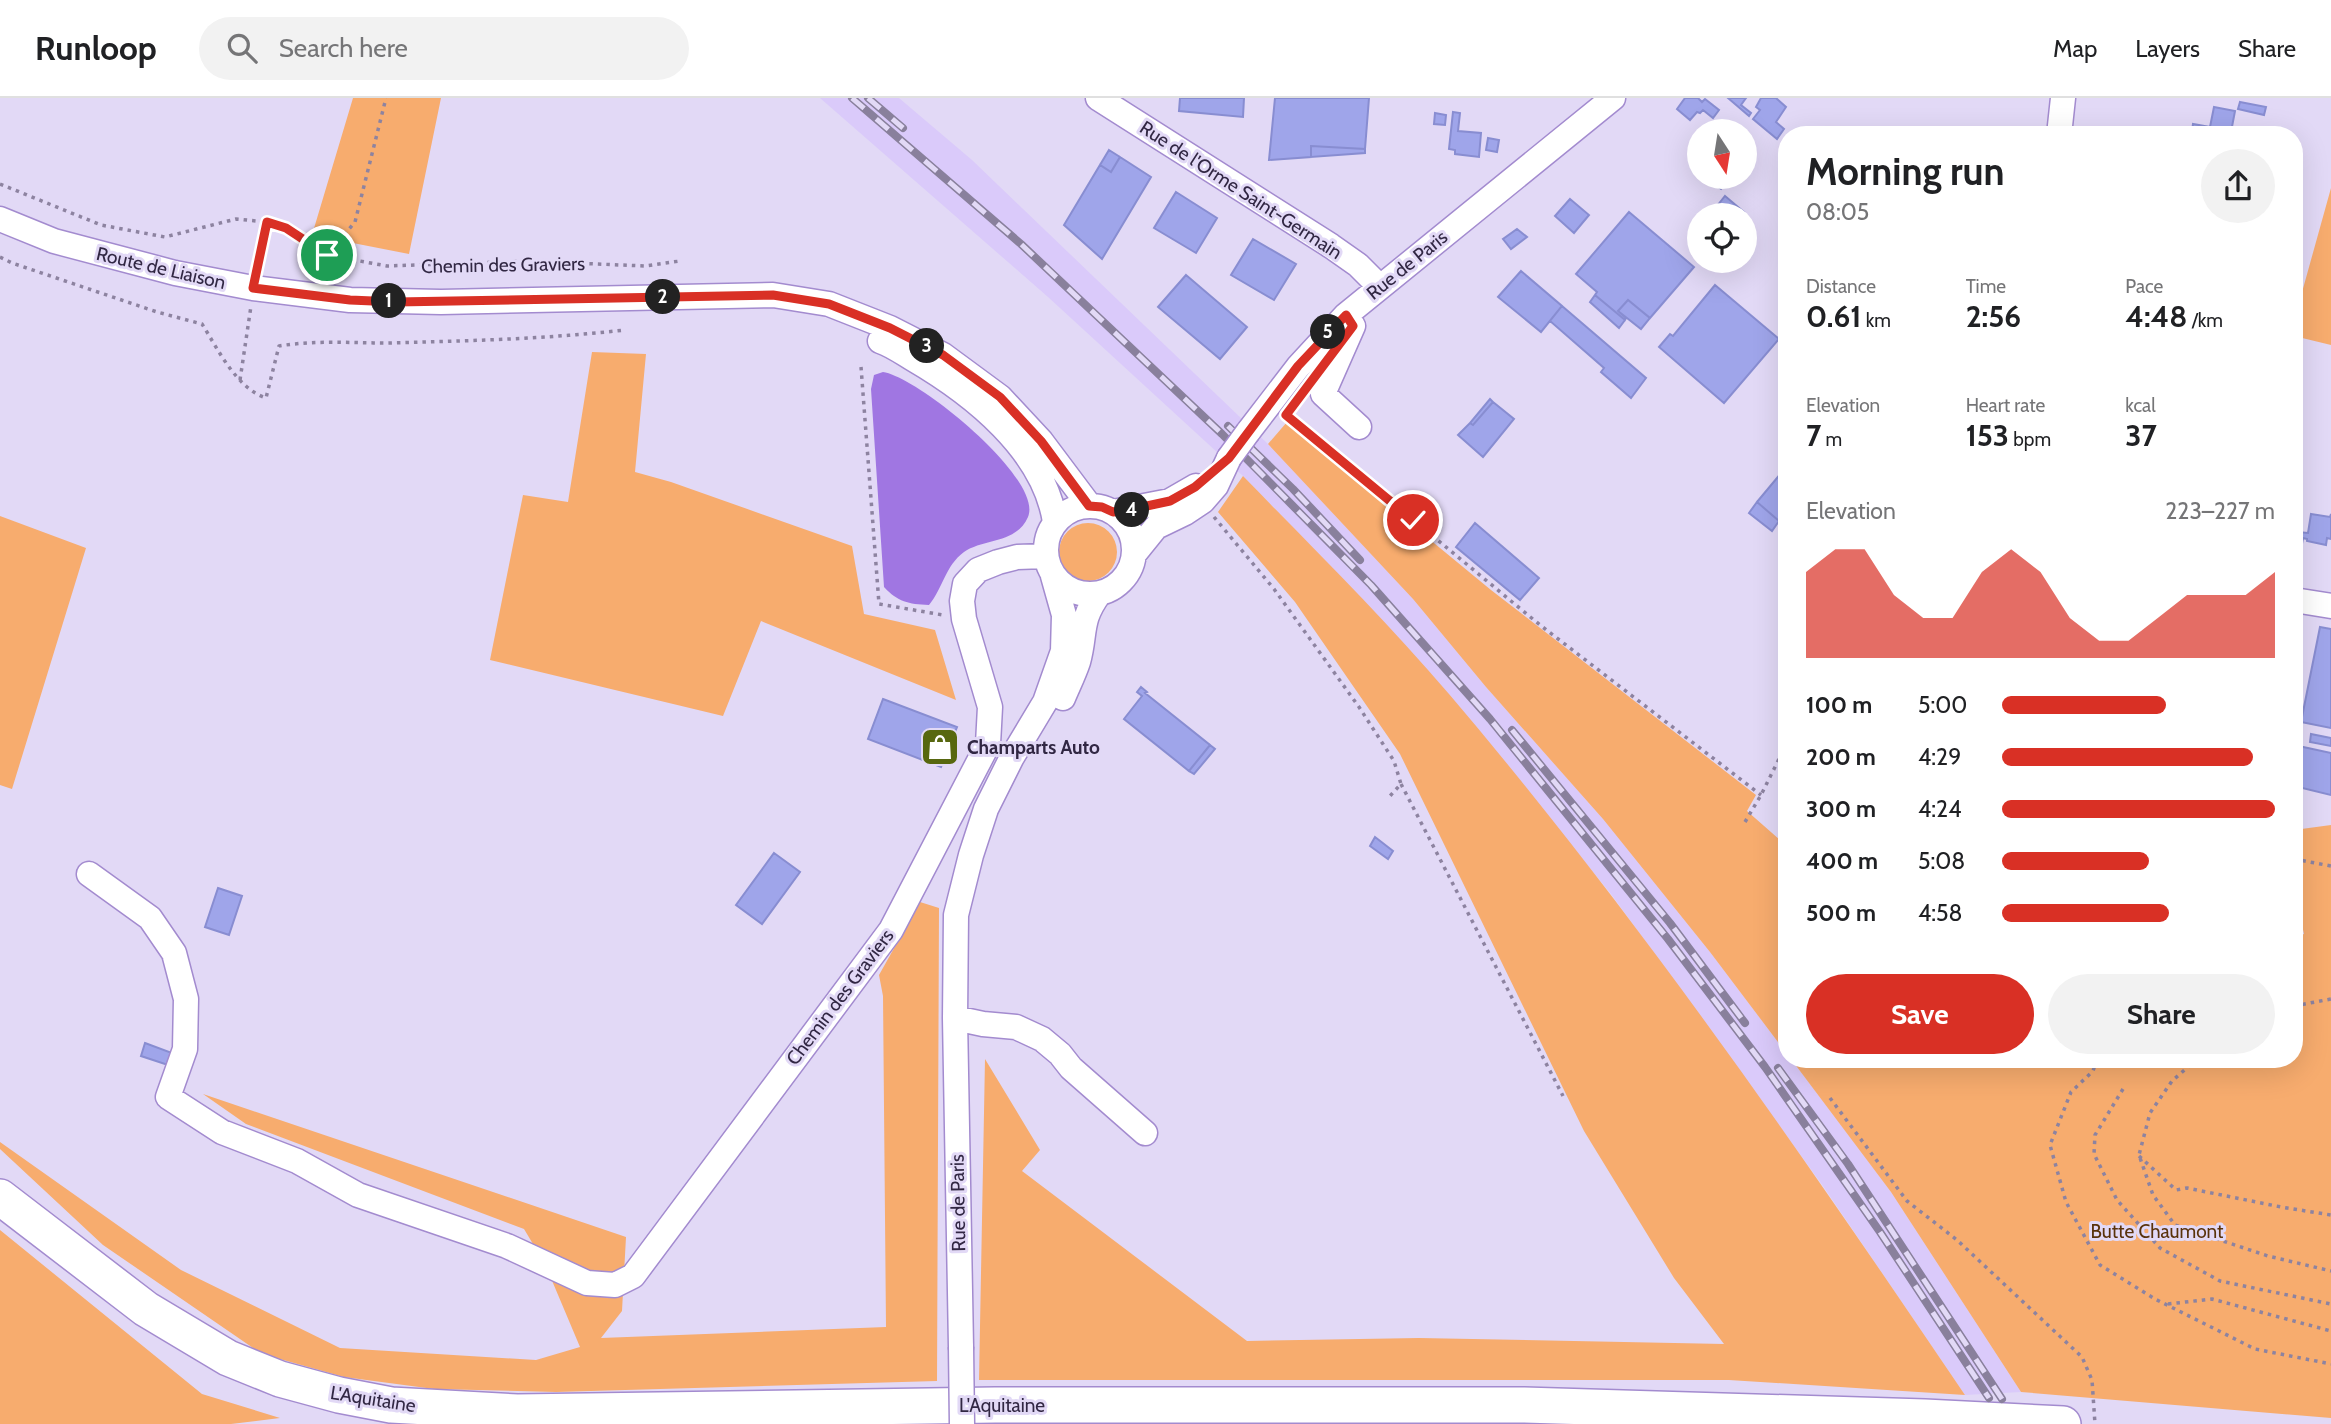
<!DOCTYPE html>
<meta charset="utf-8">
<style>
body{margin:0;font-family:Cabin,sans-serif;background:#f2f2f2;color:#202124;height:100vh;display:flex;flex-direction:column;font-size:26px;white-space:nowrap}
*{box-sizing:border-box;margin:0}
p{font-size:23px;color:#757577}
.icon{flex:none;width:38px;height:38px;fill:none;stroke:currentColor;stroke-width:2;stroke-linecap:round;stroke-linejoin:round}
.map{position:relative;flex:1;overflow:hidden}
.drawer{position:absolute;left:1778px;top:28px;width:525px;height:942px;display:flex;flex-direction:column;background:#fff;border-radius:28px;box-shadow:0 7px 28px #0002}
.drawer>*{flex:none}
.needle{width:46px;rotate:168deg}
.fabs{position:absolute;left:1687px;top:21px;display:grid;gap:14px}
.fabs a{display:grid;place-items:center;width:70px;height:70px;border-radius:50%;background:#fff;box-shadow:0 7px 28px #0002;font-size:35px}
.pin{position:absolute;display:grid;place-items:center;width:60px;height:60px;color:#fff;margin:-30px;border:4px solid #fff;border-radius:50%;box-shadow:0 2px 7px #0007}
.km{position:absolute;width:35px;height:35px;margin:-18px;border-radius:50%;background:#222;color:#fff;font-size:19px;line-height:35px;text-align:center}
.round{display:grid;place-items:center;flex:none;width:74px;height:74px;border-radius:37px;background:#f2f2f2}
.summary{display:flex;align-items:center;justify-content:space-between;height:119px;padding:0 28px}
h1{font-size:38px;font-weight:700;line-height:52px}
.figures{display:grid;grid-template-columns:repeat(3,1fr);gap:10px;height:119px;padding:7px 28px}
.figures div{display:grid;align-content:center}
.figures b{font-size:30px;font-weight:700}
.figures small{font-size:19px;font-weight:400}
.figures p{font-size:19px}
.chart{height:196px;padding:14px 28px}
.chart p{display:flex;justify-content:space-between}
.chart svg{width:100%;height:126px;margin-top:7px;fill:#d93025;opacity:.7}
.button{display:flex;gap:14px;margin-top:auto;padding:14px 28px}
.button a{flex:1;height:80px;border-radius:42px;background:#d93025;color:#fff;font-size:28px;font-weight:700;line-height:80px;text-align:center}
.button a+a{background:#f2f2f2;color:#202124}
ul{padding:0 28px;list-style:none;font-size:23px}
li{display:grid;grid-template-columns:112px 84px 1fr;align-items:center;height:52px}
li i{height:18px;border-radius:9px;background:#d93025}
header{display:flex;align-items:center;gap:42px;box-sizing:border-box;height:98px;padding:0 35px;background:#fff;border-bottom:2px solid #e0e0e0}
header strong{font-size:33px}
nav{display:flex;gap:38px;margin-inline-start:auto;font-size:24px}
.search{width:490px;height:63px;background:#f2f2f2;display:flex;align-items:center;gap:18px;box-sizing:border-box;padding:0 24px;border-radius:38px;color:#757577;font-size:26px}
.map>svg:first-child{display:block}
.built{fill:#dacafa}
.green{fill:#f7ac6e}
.water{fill:#a076e2}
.building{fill:#9fa5ea;stroke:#888dd1;stroke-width:2}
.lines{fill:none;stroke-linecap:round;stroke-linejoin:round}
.minor-casing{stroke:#a38bcf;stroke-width:27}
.highway-casing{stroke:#a38bcf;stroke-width:38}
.path{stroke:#8d83a0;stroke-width:3.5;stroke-dasharray:3.5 5;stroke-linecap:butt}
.minor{stroke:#fff;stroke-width:24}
.highway{stroke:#fff;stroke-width:35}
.rail-casing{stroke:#89809c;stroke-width:8}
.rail{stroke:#e2d9f6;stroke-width:5;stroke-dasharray:16;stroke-linecap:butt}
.minor-bridge-casing{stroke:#a38bcf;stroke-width:27;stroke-linecap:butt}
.minor-bridge{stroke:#fff;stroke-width:24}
.route-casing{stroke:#fff;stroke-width:14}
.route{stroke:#d93025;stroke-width:9}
.labels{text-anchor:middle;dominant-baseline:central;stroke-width:6;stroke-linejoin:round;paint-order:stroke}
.street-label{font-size:19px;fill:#312743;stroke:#e2d9f6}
.poi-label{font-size:19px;font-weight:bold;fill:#312743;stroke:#e2d9f6;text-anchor:start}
.park-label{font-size:19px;fill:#59320b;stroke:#e2d9f6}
</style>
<header>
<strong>Runloop</strong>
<div class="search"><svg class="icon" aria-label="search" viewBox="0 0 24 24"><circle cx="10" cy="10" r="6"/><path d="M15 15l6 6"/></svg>Search here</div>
<nav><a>Map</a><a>Layers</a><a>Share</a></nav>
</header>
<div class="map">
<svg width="2331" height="1326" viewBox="0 0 2331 1326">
<rect width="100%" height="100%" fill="#e2d9f6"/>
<path class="built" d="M820,0H899L972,62L1268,346L1413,501L1486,589L1603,721L1710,854L1787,956V961H1791L1891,1094L2021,1294L1965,1297L1823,1088L1611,796L1448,596L1345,483L1243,378L1048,199Z"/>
<path class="green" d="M353,0H441L409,156L312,137Z
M2331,90V247L2294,238V223Z
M592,254L646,256L635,374L671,384L852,448L864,516L935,532L956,602L761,523L723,618L490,562L523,397L568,404Z
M1287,324L1491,492L1756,697L1747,713L1787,748V956L1710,854L1603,721L1486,589L1413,501L1268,346Z
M1243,378C1313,450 1384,520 1449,596C1637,817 1802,1056 1965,1297L1729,1282H979L985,961L1040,1052L1022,1073L1247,1243L1419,1240L1724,1246L1674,1180L1584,1033L1400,656L1295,504L1218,414Z
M0,418L86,450L12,691L0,687Z
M1059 454a29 29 0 1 1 58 0a29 29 0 1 1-58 0Z
M2331,727V1320L2021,1294L1891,1094L1791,961H2294V839L2304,836L2294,791V732Z
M920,804L939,810L937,1283L556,1294L434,1291L344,1279L262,1256L103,1147L0,1051V1044L181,1172L340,1250L536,1262L580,1249L545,1166L524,1131L246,1026L203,996L626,1139L622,1213L601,1240L886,1229L883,898L879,877Z
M0,1132L202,1296L280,1320L231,1326H0Z"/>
<path class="water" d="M883,274C918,279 1044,381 1028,419C1016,446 985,440 964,454C945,468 943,490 929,507C908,506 898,504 884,489L871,291L874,277Z"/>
<path class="building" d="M1180,0H1244L1243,19L1179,13Z
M1275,0H1369L1365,51L1311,48V59L1269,62Z
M1685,0H1698L1702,4L1705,1L1719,12L1713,20L1703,12L1700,15L1697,14L1690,22L1677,11Z
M1728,0H1746L1741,7L1751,15L1749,18Z
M1761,0H1776L1786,9L1776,24L1784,31L1777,41L1753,21L1760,12L1756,9Z
M2240,4L2266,9L2264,17L2238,11Z
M2214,9L2235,13L2231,34L2229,33L2228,37H2214L2192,33L2193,26L2210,29Z
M1453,14L1460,15L1458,33L1481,35L1479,59L1455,56V52L1449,51Z
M1435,15L1446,17L1445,27L1434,26Z
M1488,40L1499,42L1497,54L1486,52Z
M1311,48L1365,51V55L1311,59Z
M1109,52L1120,59L1111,74L1100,67Z
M1120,59L1151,79L1102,161L1064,127L1100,67L1111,74Z
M1706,79H1725L1729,82L1721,91Z
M1176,94L1217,120L1196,155L1154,130Z
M1725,98L1744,114L1741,117H1728L1717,108Z
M1570,101L1589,117L1574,135L1555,118Z
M1629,114L1694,169L1650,220L1628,202L1618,213L1626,220L1625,222L1595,197L1597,194L1576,176Z
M1517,131L1527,139L1511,151L1503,141Z
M1253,141L1296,166L1274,202L1231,177Z
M1521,173L1562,208L1541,234L1498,199Z
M1186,177L1247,229L1220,261L1158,209Z
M1715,187L1779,241L1724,305L1659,249L1670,236L1673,238Z
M1595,197L1625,222L1619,230L1590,204Z
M1628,202L1650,220L1641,231L1618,213Z
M1562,208L1646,280L1631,300L1601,274L1604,270L1550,223Z
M1490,301L1493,304L1473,327L1470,325Z
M1493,304L1514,321L1483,359L1458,337L1470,325L1473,327Z
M1787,368V415L1779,423L1757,404Z
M1757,404L1779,423L1772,433L1749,415Z
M2311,416L2330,419L2331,416V441L2327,440L2326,447L2307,443V441L2303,440L2299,463L2294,462V446L2298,434L2308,435Z
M1475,425L1539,480L1520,502L1456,449Z
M2320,529L2331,531V630L2301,624Z
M1141,589L1147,594L1145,595L1210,647L1189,673L1124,621L1142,598L1137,594Z
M883,601L957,629L941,669L868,641Z
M2311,636L2331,640V648L2310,644Z
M1210,647L1215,651L1194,676L1189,673Z
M2294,647L2331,655V697L2294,688Z
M1375,739L1393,753L1388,761L1370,748Z
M774,755L800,774L762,826L736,807Z
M218,790L242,798L229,837L205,829Z
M145,945L172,955L168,967L141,958Z"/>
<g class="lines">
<defs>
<path id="minor" d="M1098,0L1331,148L1358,167L1380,189
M2059,37L2063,0
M0,121L54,143L175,175L253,190L350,202L441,204L773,197L829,206L890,230L943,257L1000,299L1041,343L1089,407
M1346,217L1353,228L1323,296L1359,329
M880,243C892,247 903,255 913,261C973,296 1044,352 1055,424
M1248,334L1298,269L1346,217L1613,0
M1046 452a44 44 0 1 1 88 0a44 44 0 1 1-88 0Z
M1113,414L1170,403L1196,388
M1135,455L1156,429L1185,415L1203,403L1216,388L1229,360
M2294,502L2331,508
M1063,600C1068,588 1074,576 1078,564C1086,536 1079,523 1099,496
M89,776L150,820L174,855L186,901L185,951L168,999L222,1034L297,1063L358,1097L507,1148L587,1185L615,1187L633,1178L891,832L988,646L990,609L964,521L962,503L965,486L978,472L998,464L1017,459L1045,458
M955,920L983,926L1016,929L1042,941L1060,956L1071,970L1145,1035
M961,1249L955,920L956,817L971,757L986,711L1012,659L1045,604L1063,553L1064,517L1053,478"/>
<path id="highway" d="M0,1099L146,1211L228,1260L280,1281L339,1297L391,1307L517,1314L995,1307H1524L1925,1319L2063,1326"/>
</defs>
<use href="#minor" class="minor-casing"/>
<use href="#highway" class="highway-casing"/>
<path class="path" d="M0,86L101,127L165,139L236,121L267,124L286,130L327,157L355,124L386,0
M327,157L387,168L526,163L645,168L680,163
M0,159L12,165L157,214L202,226C218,251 236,290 266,300L279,248C315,242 351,245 387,245C467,243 546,241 625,232
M258,170L267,124
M861,269L879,506L943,517
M240,282L251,208
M1288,318L1540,527L1761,697
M1214,419L1274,491L1359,609L1394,663L1401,686L1390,698
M1401,686L1563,998
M1745,724L1761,697L1787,645
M2294,761L2331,768
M2294,908L2331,901
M2097,961L2093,973L2071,994L2050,1047L2066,1104L2100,1167L2155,1201L2255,1251L2331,1266
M2197,961L2172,983L2150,1015L2139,1057L2153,1097L2175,1127L2268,1158L2331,1173
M2123,991L2095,1037L2094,1056L2117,1102L2160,1150L2220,1183L2331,1206
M1830,1000L1907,1103L1957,1142L2082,1259L2092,1282L2095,1326
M2139,1058L2176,1092L2187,1090L2281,1109L2331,1117
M2168,1206L2212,1201L2331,1233"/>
<use href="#minor" class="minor"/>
<use href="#highway" class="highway"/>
<defs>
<path id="rail" d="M852,0L1021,146L1222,336L1371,487L1490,621L1668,841L1765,969L1880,1134L1989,1300
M868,0L903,30
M1228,328L1293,391L1360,462
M1512,632L1670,825L1745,925
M1778,970L1848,1066L2002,1301"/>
</defs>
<use href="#rail" class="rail-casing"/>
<use href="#rail" class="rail"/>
<defs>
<path id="minor-bridge" d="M1229,360L1248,334
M961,1249L962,1326"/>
</defs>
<use href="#minor-bridge" class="minor-bridge-casing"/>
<use href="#minor-bridge" class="minor-bridge"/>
</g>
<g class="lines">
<defs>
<path id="route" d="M327,157L286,130L267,124L253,190L350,202L396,204L773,197L829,206L890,230L943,257L1000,299L1041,343L1089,408L1102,409L1113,414L1133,411L1170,403L1195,389L1229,360L1298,268L1346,217L1353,228L1286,317L1413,422"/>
</defs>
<use href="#route" class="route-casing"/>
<use href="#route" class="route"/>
</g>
<defs>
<symbol id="shop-square" viewBox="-11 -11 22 22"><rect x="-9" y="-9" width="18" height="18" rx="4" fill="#57670f" stroke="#e2d9f6"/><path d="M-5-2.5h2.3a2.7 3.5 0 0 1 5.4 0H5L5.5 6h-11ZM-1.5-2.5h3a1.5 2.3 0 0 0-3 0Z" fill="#fff"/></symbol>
</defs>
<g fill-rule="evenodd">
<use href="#shop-square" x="918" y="627" width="44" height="44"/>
</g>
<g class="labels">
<g class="street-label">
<text transform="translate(1241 92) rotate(33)">Rue de l'Orme Saint-Germain</text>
<text transform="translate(503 167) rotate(-1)">Chemin des Graviers</text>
<text transform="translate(1407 167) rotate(-39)">Rue de Paris</text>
<text transform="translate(161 170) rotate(13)">Route de Liaison</text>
<text transform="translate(840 899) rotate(-53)">Chemin des Graviers</text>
<text transform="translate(958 1105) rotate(-91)">Rue de Paris</text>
<text transform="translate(373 1301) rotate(9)">L'Aquitaine</text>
<text x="1002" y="1307">L'Aquitaine</text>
</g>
<g class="poi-label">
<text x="967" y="649">Champarts Auto</text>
</g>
<g class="park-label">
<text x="2157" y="1133">Butte Chaumont</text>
</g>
</g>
</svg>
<div class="fabs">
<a><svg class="needle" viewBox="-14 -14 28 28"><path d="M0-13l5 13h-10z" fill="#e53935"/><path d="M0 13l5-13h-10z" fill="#757577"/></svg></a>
<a><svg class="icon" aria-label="locate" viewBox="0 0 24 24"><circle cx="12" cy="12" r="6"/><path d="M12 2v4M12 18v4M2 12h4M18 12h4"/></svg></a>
</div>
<div class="pin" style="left:327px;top:157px;background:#1e9e55"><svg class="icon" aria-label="arrive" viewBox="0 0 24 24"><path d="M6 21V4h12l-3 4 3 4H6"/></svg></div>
<div class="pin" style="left:1413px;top:422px;background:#d93025"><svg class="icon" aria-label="check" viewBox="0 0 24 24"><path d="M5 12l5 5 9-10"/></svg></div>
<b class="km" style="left:389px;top:203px">1</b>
<b class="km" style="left:663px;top:199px">2</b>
<b class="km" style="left:927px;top:248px">3</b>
<b class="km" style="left:1132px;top:412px">4</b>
<b class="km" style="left:1328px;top:234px">5</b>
<section class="drawer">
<div class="summary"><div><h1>Morning run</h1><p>08:05</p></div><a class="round"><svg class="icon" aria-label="share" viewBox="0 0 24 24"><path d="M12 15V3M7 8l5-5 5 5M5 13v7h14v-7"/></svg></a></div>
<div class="figures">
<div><p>Distance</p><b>0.61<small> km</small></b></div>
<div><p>Time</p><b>2:56</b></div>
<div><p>Pace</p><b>4:48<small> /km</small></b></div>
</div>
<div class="figures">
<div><p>Elevation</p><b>7<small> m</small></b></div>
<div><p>Heart rate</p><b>153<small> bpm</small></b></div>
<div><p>kcal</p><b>37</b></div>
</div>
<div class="chart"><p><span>Elevation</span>223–227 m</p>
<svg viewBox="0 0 160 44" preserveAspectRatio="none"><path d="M0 44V14L10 6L20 6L30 22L40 30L50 30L60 14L70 6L80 14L90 30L100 38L110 38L120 30L130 22L140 22L150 22L160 14V44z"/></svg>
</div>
<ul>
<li><b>100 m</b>5:00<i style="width:60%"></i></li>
<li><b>200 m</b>4:29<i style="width:92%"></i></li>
<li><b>300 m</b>4:24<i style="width:100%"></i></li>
<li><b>400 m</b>5:08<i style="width:54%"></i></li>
<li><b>500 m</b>4:58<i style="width:61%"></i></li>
</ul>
<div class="button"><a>Save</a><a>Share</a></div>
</section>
</div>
